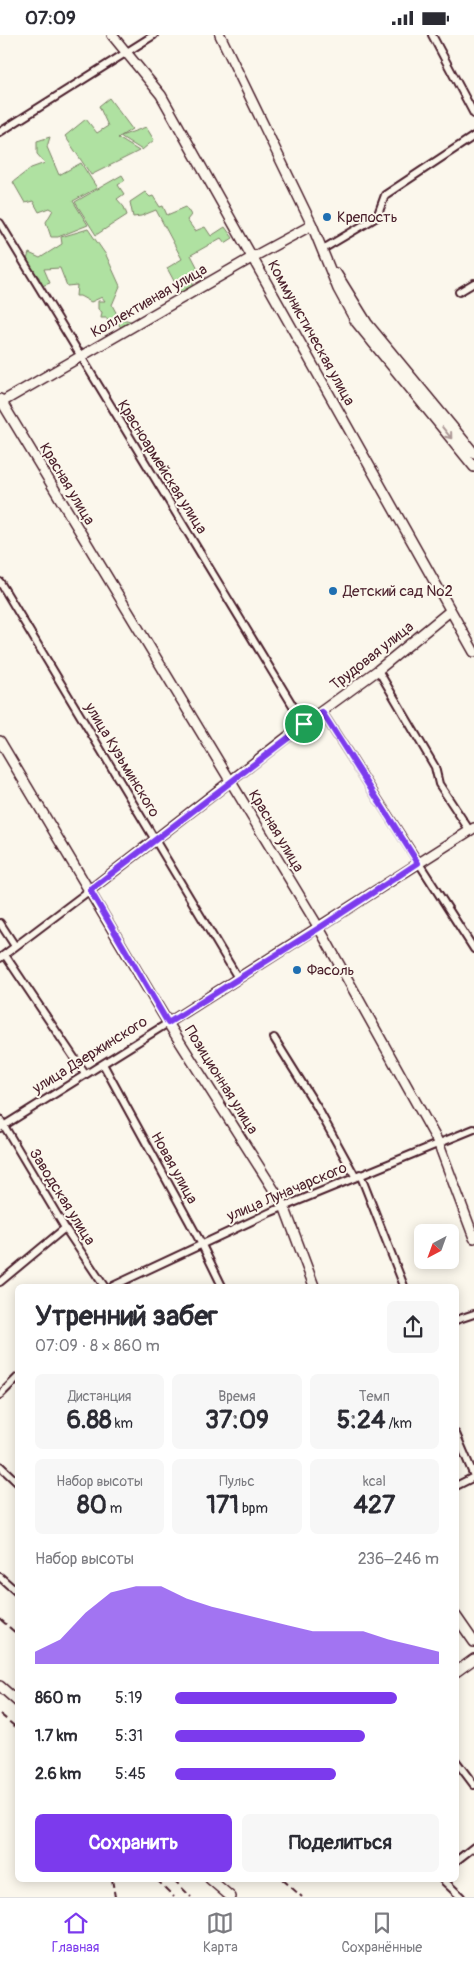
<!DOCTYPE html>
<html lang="ru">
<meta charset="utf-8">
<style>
body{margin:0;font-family:Pangolin,sans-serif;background:#f7f7f7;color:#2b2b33;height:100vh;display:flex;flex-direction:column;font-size:19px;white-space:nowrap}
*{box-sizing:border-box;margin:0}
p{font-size:16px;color:#7c7c81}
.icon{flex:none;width:28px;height:28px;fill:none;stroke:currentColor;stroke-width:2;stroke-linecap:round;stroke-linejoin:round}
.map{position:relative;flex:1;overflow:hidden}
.drawer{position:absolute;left:15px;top:1249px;width:444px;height:598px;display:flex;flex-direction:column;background:#fff;border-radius:8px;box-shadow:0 2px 12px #0003}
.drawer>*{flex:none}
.needle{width:32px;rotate:221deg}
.buttons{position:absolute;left:414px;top:1189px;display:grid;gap:10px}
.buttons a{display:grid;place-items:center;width:45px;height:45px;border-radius:8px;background:#fff;box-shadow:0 2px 12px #0003;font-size:25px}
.pin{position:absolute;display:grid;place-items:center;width:42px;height:42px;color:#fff;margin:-21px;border:2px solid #fff;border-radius:50%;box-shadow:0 1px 5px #0007}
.round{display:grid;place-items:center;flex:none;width:52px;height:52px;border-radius:8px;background:#f7f7f7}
.headline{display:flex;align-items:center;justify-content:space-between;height:85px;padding:0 20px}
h1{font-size:28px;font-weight:700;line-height:38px}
.figures{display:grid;grid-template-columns:repeat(3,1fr);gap:8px;height:85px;padding:5px 20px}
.figures div{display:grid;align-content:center;border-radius:8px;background:#f7f7f7;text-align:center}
.figures b{font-size:25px;font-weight:700}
.figures small{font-size:14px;font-weight:400}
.figures p{font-size:14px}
.chart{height:140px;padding:10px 20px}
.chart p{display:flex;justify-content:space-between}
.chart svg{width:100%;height:90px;margin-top:5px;fill:#7c3aed;opacity:.7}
.cta{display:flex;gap:10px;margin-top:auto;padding:10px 20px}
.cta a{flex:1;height:58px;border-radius:8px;background:#7c3aed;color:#fff;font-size:20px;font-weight:700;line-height:58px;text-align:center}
.cta a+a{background:#f7f7f7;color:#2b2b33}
ul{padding:0 20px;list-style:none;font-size:16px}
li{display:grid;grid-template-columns:80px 60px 1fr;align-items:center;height:38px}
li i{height:12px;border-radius:6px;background:#7c3aed}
.status{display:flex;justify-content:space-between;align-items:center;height:35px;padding:0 25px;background:#fff;direction:ltr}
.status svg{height:14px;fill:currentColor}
.tab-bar{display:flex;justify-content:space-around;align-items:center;height:70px;border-top:1px solid #e1e1e2;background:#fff;font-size:14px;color:#7c7c81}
.tab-bar a{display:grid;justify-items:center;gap:2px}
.tab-bar .active{color:#7c3aed}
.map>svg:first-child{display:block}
.green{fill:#afe1a1;stroke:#7c8066}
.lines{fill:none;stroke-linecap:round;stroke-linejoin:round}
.street-casing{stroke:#4a1f2b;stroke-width:10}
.secondary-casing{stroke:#4a1f2b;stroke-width:12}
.street{stroke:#fbf7ec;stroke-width:6}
.secondary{stroke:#fbf7ec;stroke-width:9}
.rail{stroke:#4a1f2b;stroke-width:2;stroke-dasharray:8 4;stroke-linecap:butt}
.oneway{stroke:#ab9695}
.route-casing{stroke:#fff;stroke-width:10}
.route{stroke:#7c3aed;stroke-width:6}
.poi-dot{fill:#1f6fb2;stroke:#fbf7ec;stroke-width:2}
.labels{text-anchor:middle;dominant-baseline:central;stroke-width:4;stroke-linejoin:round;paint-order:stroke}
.poi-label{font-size:15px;fill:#4a1f2b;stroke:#fbf7ec;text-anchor:start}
.street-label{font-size:15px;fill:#4a1f2b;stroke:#fbf7ec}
</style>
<div class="status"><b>07:09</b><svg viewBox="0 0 49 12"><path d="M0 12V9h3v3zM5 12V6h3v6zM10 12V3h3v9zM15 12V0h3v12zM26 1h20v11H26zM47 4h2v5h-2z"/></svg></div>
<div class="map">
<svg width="474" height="1862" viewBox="0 0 474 1862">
<rect width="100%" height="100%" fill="#fbf7ec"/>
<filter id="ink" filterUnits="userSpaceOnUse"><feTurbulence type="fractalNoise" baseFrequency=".02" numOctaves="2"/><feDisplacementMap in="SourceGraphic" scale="10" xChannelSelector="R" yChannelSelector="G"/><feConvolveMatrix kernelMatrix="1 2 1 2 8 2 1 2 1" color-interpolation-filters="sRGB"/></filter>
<g filter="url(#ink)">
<path class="green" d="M109,63L132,94L121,101L146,92L154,105L142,115L120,101L118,103L139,116L91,140L65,101L86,84L97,98L108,91L99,71Z
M50,102L47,112L59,140L81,128L97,153L73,166L88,190L58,202H51L46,187L53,175L50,173L39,177L33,166L25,168L13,147L31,133L45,128L37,119V106Z
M122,140L125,145L118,150L124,159L117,164L124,172L127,180L96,200L75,167Z
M145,157L150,162L153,161L160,172L163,171L167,180L186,172L191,180L187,185L195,196L205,192L211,201L225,192L233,203L225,208L221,203L191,220L202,241L192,248L193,253L181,259L167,233L182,224L156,175L141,181L133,182L130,167Z
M88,194L106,220L120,251L112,270L119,283L134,287L122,294L117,287L109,295L107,283H101L102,277L98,274V266H105L102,262L91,267L80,261H76L77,250L67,251L60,233L44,234L50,248L42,251L39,242L26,228L29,218L40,223L62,209L61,202Z"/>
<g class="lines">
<defs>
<path id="street" d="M432,0L474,79
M0,97L154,0
M0,188L304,689
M323,214L377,182L385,160L474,101
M459,257L474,248
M0,547L238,943
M378,635L435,732L439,749L470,796
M322,677L474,914
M0,888L15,911
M5,920L85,1039
M0,923L90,855
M274,1003L317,1072L355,1141
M103,1029L201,1208L222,1251
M0,1084L65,1193L104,1251
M0,1093L168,988
M360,1139L404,1251
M0,1247L65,1193
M113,1251L271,1177L474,1094
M456,1285L474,1279
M0,1360L18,1342
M456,1399L474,1441
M0,1431L18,1448
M456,1451L474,1442
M0,1542L18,1558
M456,1726L474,1750
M456,1826L474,1812
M442,1844L461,1862"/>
<path id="secondary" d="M112,0L161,60L474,617
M220,0L312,190L338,254L356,287L474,432
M336,238L367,288L474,418
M0,364L319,893L438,1107L474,1203
M0,368L253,222L312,190
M0,706L168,988L284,1171L314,1251
M90,855L304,689L378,635L450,576
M168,988L474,793
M456,1581L474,1607
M456,1637L474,1624
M0,1651L18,1667
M210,1844L231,1862"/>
</defs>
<use href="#street" class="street-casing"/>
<use href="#secondary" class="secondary-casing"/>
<use href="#street" class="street"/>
<use href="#secondary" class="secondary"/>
<path class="rail" d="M0,1584L18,1600
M0,1679L18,1694
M112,1844L115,1862
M156,1844L174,1862
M173,1844L191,1862
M282,1844L302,1862"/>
</g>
<defs><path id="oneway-shaft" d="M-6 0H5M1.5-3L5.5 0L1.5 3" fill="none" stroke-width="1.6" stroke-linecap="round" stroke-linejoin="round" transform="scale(1.25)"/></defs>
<use class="oneway" href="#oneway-shaft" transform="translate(447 398) rotate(51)"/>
</g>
<g class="lines" filter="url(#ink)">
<defs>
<path id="route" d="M322,677L418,828L319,893L168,988L90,855Z"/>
</defs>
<use href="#route" class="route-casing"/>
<use href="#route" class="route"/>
</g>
<g class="poi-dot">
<circle cx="327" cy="182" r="5"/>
<circle cx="333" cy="556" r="5"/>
<circle cx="297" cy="935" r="5"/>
</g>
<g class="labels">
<g class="poi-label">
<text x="337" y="182">Крепость</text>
<text x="343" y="556">Детский сад №2</text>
<text x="307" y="935">Фасоль</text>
</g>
<g class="street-label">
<text transform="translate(149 266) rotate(-30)">Коллективная улица</text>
<text transform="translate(311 298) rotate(61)">Коммунистическая улица</text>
<text transform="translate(162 432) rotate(58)">Красноармейская улица</text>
<text transform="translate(67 449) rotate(59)">Красная улица</text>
<text transform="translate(372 621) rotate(-38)">Трудовая улица</text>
<text transform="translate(122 725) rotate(59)">улица Кузьминского</text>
<text transform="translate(276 796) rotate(59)">Красная улица</text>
<text transform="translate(90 1020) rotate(-32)">улица Дзержинского</text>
<text transform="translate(221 1045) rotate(58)">Позиционная улица</text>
<text transform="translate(174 1133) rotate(61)">Новая улица</text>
<text transform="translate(287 1157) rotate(-23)">улица Луначарского</text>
<text transform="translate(62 1162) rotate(58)">Заводская улица</text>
</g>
</g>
</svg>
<div class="buttons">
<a><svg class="needle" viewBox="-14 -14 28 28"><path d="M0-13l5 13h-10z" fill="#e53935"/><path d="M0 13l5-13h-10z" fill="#7c7c81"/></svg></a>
</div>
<div class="pin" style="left:304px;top:689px;background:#1e9e55"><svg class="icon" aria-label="arrive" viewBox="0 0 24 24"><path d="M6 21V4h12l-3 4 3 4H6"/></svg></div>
<section class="drawer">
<div class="headline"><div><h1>Утренний забег</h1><p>07:09 · 8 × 860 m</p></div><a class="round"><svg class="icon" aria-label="share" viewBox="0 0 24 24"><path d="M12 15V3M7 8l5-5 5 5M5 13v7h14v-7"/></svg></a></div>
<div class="figures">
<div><p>Дистанция</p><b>6.88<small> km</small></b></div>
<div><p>Время</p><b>37:09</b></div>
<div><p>Темп</p><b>5:24<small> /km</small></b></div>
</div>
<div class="figures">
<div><p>Набор высоты</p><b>80<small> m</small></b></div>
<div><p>Пульс</p><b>171<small> bpm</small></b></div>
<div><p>kcal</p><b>427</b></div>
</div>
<div class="chart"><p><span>Набор высоты</span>236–246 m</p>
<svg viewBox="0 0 160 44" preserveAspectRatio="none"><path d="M0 44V38L10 32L20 19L30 9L40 6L50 6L60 12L70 16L80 19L90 22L100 25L110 28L120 28L130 28L140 32L150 35L160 38V44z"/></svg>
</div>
<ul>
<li><b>860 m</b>5:19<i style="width:84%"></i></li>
<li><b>1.7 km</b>5:31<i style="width:72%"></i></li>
<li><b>2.6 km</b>5:45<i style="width:61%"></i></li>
</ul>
<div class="cta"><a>Сохранить</a><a>Поделиться</a></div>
</section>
</div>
<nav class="tab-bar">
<a class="active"><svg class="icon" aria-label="home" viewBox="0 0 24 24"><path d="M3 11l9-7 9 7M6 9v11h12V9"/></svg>Главная</a>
<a><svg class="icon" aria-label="map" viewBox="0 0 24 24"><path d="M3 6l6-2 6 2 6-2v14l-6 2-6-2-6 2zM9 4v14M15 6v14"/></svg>Карта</a>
<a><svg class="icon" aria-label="saved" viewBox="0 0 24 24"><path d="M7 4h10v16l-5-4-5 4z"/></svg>Сохранённые</a>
</nav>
